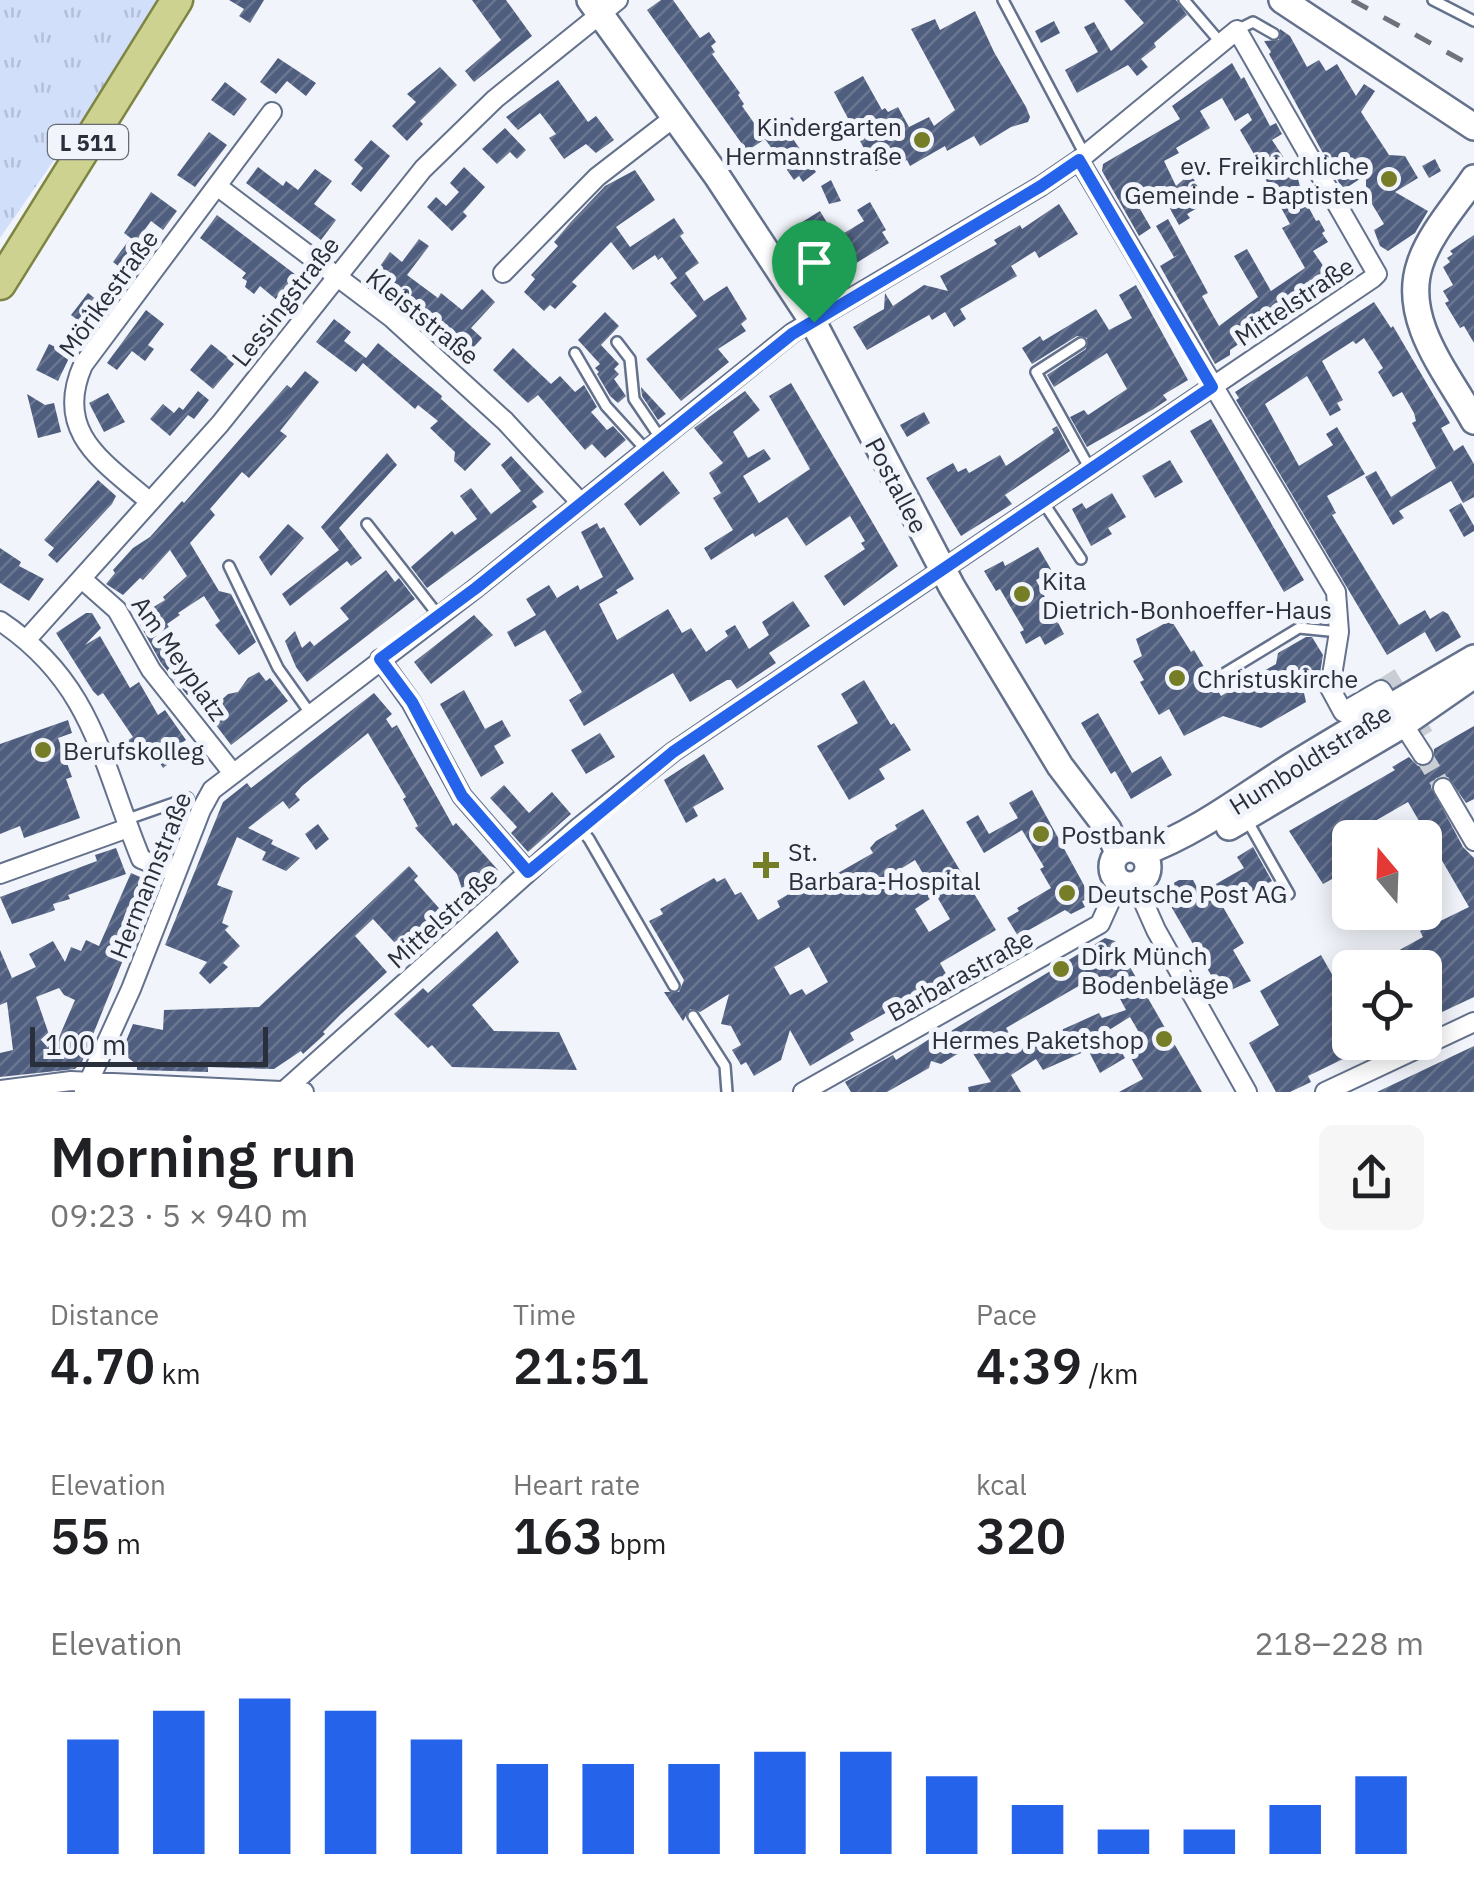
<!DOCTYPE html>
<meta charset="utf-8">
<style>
body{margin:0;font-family:"IBM Plex Sans",sans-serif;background:#f6f6f6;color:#202124;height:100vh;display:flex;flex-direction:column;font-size:38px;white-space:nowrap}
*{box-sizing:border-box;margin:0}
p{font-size:32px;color:#757577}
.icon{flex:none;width:55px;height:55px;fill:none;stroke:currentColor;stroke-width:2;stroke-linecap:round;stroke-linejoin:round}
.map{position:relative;height:1092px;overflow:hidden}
.side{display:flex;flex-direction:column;background:#fff;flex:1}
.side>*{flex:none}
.needle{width:65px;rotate:341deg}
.fabs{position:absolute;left:1332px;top:820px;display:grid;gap:20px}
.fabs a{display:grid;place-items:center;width:110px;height:110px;border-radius:15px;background:#fff;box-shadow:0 5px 25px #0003;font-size:50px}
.scale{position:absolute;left:30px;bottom:25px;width:238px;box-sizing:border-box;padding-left:10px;border:5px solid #292f3b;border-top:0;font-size:28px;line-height:35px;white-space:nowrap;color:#292f3b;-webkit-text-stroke:8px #f1f4fa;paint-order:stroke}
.pin{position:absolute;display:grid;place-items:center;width:85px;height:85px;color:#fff;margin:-102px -42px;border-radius:50% 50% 50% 0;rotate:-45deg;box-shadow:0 0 10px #0007}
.pin .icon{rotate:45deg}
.round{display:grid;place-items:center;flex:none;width:105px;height:105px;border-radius:15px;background:#f6f6f6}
.head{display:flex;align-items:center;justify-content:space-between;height:170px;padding:0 50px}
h1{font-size:55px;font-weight:600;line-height:75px}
.stats{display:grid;grid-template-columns:repeat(3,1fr);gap:15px;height:170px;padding:10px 50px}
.stats div{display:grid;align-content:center}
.stats b{font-size:50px;font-weight:600}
.stats small{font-size:28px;font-weight:400}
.stats p{font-size:28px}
.chart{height:280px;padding:20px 50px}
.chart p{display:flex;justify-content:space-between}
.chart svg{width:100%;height:180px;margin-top:10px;stroke:#2563eb;stroke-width:6}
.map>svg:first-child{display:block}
.park{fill:url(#park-tufts)}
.building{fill:url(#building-hatch);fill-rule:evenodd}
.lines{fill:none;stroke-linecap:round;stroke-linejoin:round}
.street-tunnel{stroke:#c9cdd4;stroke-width:18;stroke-dasharray:18 9;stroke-linecap:butt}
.lane-casing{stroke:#64718c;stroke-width:14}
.street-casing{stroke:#64718c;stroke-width:22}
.secondary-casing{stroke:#64718c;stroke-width:30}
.primary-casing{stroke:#7e8542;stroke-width:35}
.lane{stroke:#fff;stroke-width:9}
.street{stroke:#fff;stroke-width:18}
.secondary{stroke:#fff;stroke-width:25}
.primary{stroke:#cdd290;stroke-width:30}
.rail{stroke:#6d727c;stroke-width:5;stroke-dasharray:18 18;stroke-linecap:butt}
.route-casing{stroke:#fff;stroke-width:20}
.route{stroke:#2563eb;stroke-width:12}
.poi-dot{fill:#767d27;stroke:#f1f4fa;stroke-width:4}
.labels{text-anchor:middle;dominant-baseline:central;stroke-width:10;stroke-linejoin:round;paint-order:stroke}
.shield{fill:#f1f4fa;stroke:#656a74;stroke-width:2.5}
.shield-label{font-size:22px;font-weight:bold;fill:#292f3b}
.poi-label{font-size:25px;fill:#292f3b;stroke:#f1f4fa;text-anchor:start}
.street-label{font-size:25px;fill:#292f3b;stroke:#f1f4fa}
</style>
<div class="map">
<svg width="1474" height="1092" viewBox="0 0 1474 1092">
<defs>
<pattern id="park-tufts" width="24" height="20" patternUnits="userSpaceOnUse" patternTransform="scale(2.5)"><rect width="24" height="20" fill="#d2dffb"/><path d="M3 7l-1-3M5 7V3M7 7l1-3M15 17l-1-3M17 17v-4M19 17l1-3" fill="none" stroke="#b4c0d8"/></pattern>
<pattern id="building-hatch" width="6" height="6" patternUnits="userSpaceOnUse" patternTransform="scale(2.5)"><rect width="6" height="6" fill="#4f5e7f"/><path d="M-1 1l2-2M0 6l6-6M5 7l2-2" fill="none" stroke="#6b7790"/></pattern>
</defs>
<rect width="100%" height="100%" fill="#f1f4fa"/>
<path class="park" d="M0,0H160L132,48L0,238Z"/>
<path class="building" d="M229,0H264L250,23L239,16L244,9Z
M472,0H506L532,36L474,82L465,71L501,40Z
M661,0H673L700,38L709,32L716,42L711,46L715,52L712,54L740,93L738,95L744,104L742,106L764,137L792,117L804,132L793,139L816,172L803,182L799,176L794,180L765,139L747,151L647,10Z
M1124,0H1176L1187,15L1154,43L1156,47L1141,59L1148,67L1137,76L1128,65L1077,93L1065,70L1098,52L1084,27L1094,22L1111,51L1144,23Z
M975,11L994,52L1026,107L1030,117L1028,122L1011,127L980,146L974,136L947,151L945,146L910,166L907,160L890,169L887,165L876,171L834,92L863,76L882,110L885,108L888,112L898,107L909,127L929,117L934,126L955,110L911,29L935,19L940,30Z
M1054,21L1060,33L1041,43L1035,31Z
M1280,29L1290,36L1307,67L1319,60L1326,71L1337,64L1356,96L1364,84L1375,91L1361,112L1389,155L1405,156L1418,178L1395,192L1428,211L1415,233L1388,251L1380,246L1374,230L1384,224L1372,204L1366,202V175L1343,190L1269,54L1271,52L1264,41L1279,40Z
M278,58L316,83L306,96L287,81L276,94L260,82Z
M1232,63L1241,79L1244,77L1270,126L1276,123L1282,134L1272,140L1298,179L1303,197L1316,221L1319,220L1325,231L1322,233L1328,242L1313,251L1333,280L1230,350V355L1215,364L1160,266L1180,254L1174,257L1156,226L1168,219L1208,293L1202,296L1219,326L1258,297L1234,256L1247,249L1271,291L1305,268L1282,228L1290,224L1262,173L1255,177L1248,166L1258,161L1240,130L1252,120L1248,113L1235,121L1222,98L1200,111L1210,128L1176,148L1179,153L1164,161L1176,186L1190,174L1209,201L1187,214L1190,218L1179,225L1159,189L1136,202L1151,228L1139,236L1102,171L1103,164L1180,119L1172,106Z
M440,67L457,85L420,121L423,124L407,141L392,126L416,102L407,94Z
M558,80L588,122L596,116L614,140L596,153L586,144L564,159L549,138L556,134L540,113L518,130L506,117Z
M225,82L247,99L234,116L211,100Z
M505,128L526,150L517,159L510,152L497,164L482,149Z
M209,132L227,145L195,187L177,175Z
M371,140L390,156L361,192L351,184L363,168L354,160Z
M1435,159L1441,171L1429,178L1422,166Z
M258,167L283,186L286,181L298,190L315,169L332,181L314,204L336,220L321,240L246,183Z
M464,167L485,187L463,212L467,216L452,231L427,207L436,197L446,206L459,192L450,183Z
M635,170L655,200L616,227L630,247L674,218L684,233L680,236L699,263L685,273L704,301L727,286L747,319L741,324L746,331L718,349L729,362L681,401L646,359L697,316L670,283L677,278L662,257L658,260L655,255L633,270L611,242L572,282L577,286L555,309L550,305L544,311L524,292L535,279L531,275L558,246L554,242L570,223L605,186Z
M831,180L841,201L829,204L821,186Z
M151,192L177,211L163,230L151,221L136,242L124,233Z
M870,202L886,230L882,232L889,243L830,279L799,224L820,211L836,238L864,221L857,210Z
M1059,204L1078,234L1039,258L1035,251L1011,266L1017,276L960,309L966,319L954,327L945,312L932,320L929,315L867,350L853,327L884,309L885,293L893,306L924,285L948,291L940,276L997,244L994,240L1020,225L1022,229Z
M217,215L300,278L284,306L260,286L254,294L245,287L247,281L242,278L246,273L200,238Z
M1474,235V343L1464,326L1460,328L1445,303L1449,301L1443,291L1453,285L1443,267L1450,262L1447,258L1453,254L1450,251Z
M419,239L429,246L407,275L438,298L441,293L462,310L482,289L495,302L471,328L482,338L471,350L434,314L431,319L413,305L416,301L378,269L390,252L402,262Z
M129,240L146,253L130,275L113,262Z
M1136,285L1188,380L1163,395L1167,400L1152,410L1087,447L1070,417L1084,410L1088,415L1127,389L1107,353L1054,387L1047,375L1086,349L1087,338L1077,336L1032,364L1022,348L1040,336L1043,341L1096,309L1109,330L1132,318L1119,295Z
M88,293L106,307L89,329L71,315Z
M1374,302L1391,328L1393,326L1450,423L1441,428L1454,451L1463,445L1474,464V497L1463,503L1451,481L1399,511L1404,518L1393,525L1365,477L1376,471L1391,497L1436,468L1412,423L1416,421L1414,413L1402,392L1393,397L1378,372L1383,368L1364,338L1356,344L1353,341L1322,361L1343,400L1337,403L1341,410L1330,416L1307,376L1265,404L1299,466L1333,445L1326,434L1337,427L1365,474L1327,496L1336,513L1332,515L1399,625L1425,610L1430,619L1443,611L1448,614L1461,637L1436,652L1425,632L1387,655L1236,400L1239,398L1235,392Z
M146,310L164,324L148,345L154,349L145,361L132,351L117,370L107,363Z
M605,312L619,326L601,345L619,364L614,369L619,374L614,379L626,396L618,403L610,396L597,374L599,372L595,368L600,364L578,340Z
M334,319L351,332L344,341L366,358L378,343L442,396L441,399L491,444L465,471L454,461L455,452L430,428L438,421L418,405L415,409L363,363L356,372L316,342Z
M49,344L71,354L58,381L36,370Z
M211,344L235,363L213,389L190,370Z
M513,348L551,384L560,376L575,392L584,385L597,407L591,412L607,430L613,426L626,440L605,458L592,444L585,450L538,395L528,403L493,370Z
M305,371L319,382L280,431L287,436L249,478L242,472L210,509L215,515L190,543L219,591L231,594L256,642L239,655L215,625L220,621L204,596L178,613L180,615L167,624L169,627L156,635L171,659L175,656L199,686L187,695L161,663L138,621L154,611L152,608L165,600L163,597L187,576L170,550L143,580L140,578L123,595L106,584L115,573L113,570L133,548L150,537L182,501L184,503L287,385L291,388Z
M791,383L898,566L844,606L824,576L865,549L861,543L865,541L850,516L806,546L787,517L755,537L753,533L711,560L704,548L733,530L713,498L721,493L709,473L723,463L694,428L745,391L760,410L733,432L748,458L764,449L771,459L743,476L759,503L810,469L769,396Z
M641,387L666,414L658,420L642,396Z
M198,391L209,400L194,419L188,415L170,436L150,419L163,404L174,413L179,407L183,410Z
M108,393L125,422L104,432L89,403Z
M27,394L45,405L54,403L61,432L38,438Z
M924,412L930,423L907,437L900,425Z
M1211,419L1304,580L1284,592L1190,431Z
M1057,426L1070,451L1005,495L1012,504L961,536L926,478L953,463L958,472L966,468L969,473L1000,455L1006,466L1054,433L1052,429Z
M387,453L397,465L339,528L362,558L351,566L347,561L290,606L282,594L339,550L321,527Z
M511,456L544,492L532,501L537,507L427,588L411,567L452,531L455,535L477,519L460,496L471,488L491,514L521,491L501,465Z
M1170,460L1183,482L1155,498L1142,476Z
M663,471L680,493L640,526L624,504Z
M98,480L116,496L112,504L57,563L48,555L54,548L44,540Z
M1112,493L1126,517L1108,528L1112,534L1091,546L1072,509L1082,503L1086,509Z
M1461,503L1474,526V531L1464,537L1449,510Z
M597,523L600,529L604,527L634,579L616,590L618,593L599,604L617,640L668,609L682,633L691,628L706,652L728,636L725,631L735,625L749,649L769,635L762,622L793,601L810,626L769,653L776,663L737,689L731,680H727L690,702L673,673L584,726L569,700L582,692L545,630L515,647L507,632L536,615L526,599L549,585L557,598L578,585L580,590L603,577L581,532Z
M288,524L304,538L271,576L259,557Z
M1038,547L1052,571L1036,580L1064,634L1045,645L1040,636L1026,644L1020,632L1024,630L1000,589L996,591L984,571L1003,561L1005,566Z
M0,548L21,562L19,566L44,579L29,601L0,583Z
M386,570L395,582L399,578L415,599L307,682L296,667L285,641L295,631L302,648L310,641L314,646L349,619L340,608Z
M86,613H92L101,628L85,645L100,636L130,688L139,682L158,715L165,710L186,740L171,750L176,758L163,768L150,747L132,760L121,745L133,737L103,693L98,696L93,691L56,633Z
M474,615L493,635L431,684L414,662Z
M1171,620L1191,652L1194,650L1221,696L1276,664L1278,653L1306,637H1312L1323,655L1318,685L1304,693L1306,702L1261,728L1223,716L1184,736L1169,709L1159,715L1140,682L1144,680L1133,661L1142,656L1136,639Z
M259,672L266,681L270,678L288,701L231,745L212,720L222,712L216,705L228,694L238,692L248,678Z
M864,680L891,725L894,723L911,750L879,769L885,779L849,800L817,746L858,723L841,694Z
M464,690L485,729L502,720L511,736L494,746L504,763L481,777L440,704Z
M374,693L392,714L386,719L392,728L397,725L453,826L456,823L498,870L473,892L465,886L462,889L457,874L415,828L418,826L403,799L406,797L368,733L302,786L295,794L300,800L289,809L283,801L248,828L273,840L271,844L300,858L286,871L262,860L266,852L237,837L217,885L233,891L222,923L229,926L225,930L240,946L223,963L228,967L210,984L199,973L207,962L165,945L223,802L247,783L251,788Z
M1098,713L1132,773L1161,756L1172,775L1131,799L1115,771L1111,774L1081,723Z
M68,720L72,733L58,738L72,777L66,779L80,818L24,838L20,826L0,834V744Z
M1474,726V799L1466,803L1448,777L1436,778L1431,787L1463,847L1474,858V997L1425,1020V968H1367L1423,937L1420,931L1469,907L1408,802L1335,844L1350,869L1323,884L1289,831L1395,770L1392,767L1409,757L1418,766H1429L1434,760V749Z
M600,733L615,757L586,774L571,750Z
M704,754L724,789L693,807L698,816L686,823L664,780Z
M504,785L529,813L552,792L571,814L528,852L511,833L517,827L490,798Z
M1032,790L1091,898L1082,901L1085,907L1071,914L1065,910L1018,936L1007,918L1019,911L1017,908L1051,888L1040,869L1044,867L1022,830L984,853L966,822L978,815L989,834L1018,818L1009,803Z
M923,809L996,930L940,963L949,979L947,986L915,1005L905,1002L850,1033L854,1040L810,1066L790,1030L781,1060L754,1076L746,1062L741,1065L732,1050L741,1045L731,1026L721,1024L729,994L700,1012L690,1009L683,1021L664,992H679L684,980L649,921L663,914L660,909L714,878L717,882L725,878L735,895L741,892L758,920L780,907L777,901L821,875L824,881L873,853L870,848L876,841L897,829L895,825ZM915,860L928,882L907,895L894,873ZM936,895L950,919L929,932L915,909ZM809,947L828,982L806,995L802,989L790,995L774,967Z
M318,824L329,839L316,850L305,834Z
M1253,847L1272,881L1223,907L1244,943L1233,950L1251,981L1222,994L1165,896L1173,891L1170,885L1179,880H1193L1200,893L1244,868L1237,857Z
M116,848L126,874L68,895L70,899L53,904L55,910L50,912L12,924L0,897L97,861L95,855Z
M409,866L418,876L414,880L446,916L404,953L373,919L355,936L387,972L341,1014L323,1032L325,1034L303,1054L301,1051L274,1069L208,1067V1072L137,1070V1065L126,1056L124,1046L133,1024L163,1030L164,1010L259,1007Z
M131,873L140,877L145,875L148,880L154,883L82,1062L75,1069L0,1077V1053L13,1050L7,1002L0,1005V950L12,978L36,967L29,954L53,941L65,962L71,947L81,951L86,940L99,946ZM59,988L64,995L75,1000L54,1049L36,997Z
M497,931L519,962L472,1005L494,1031L559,1032L577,1070L452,1067L432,1045L428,1048L394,1014L423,988L428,993Z
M1105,938L1115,941L1202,1092H1119L1143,1079L1127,1051L1144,1041L1130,1017L1109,1030L1125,1058L1100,1073L1088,1050L1043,1070L1036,1059L1011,1075L1021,1092H969L968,1087L991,1082L969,1047L941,1064L931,1061L929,1068L887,1092H851L845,1082L893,1055L896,1060L939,1033L949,1029L951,1031ZM1096,976L1110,980L1126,1010L1102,1018L1099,1013L1019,1049L1006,1028Z
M1321,955L1350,1006V1042H1378L1308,1076L1311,1082L1290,1092H1276L1249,1043L1279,1025L1260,991Z
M1474,1046V1092H1377L1436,1064Z"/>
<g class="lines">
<path class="street-tunnel" d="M1387,674L1425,736
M1423,755L1443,788"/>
<defs>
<path id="lane" d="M1003,0L1085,155
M1184,0L1221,43
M1433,0L1474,21
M1237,30L1253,22L1274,34
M617,342L630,359L634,399L661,439
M1081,343L1036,372L1090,469
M575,353L606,406L647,451
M1043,502L1081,559
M367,524L438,615
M229,566L278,668L310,713
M1225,673L1299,628L1339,632
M125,820L188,798
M1247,820L1289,894
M579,827L589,839L674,986
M693,1016L725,1066L727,1092"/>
<path id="street" d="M1079,160L1336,592L1339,632L1330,688L1343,712L1381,690L1423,755
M217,186L392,318L505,421L581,503
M503,273L597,177L676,116
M150,502C104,462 53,433 83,365L272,112
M82,579L117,610L151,670L232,772
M0,621C94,684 101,762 141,859L176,873
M27,639L220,424L423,169L495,99L618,0
M380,659L411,702L462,796L528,872
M1443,788L1474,841
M0,874L128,828
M1136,885L1156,930L1247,1092
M0,1090L71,1081L304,1092
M84,1092L131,989L201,810L212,790L476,588L792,333L1041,186L1079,160L1237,30L1377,274L1373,278L673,752L579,827L284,1091
M803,1092L1100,924L1119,882
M1325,1092L1474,1022"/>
<path id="secondary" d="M590,0L717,176L813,322L952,587L1060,766L1108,829L1118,853
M1282,0L1474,127
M1474,178C1456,205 1430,233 1420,264C1401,320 1448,374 1474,421
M1229,827L1402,725L1474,675
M1112 867a18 18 0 1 1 36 0a18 18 0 1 1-36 0Z
M1142,853C1199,832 1244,796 1295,764C1354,728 1414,693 1474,658"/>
<path id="primary" d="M0,284L177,0"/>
</defs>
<use href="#lane" class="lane-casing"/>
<use href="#street" class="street-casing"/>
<use href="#secondary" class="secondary-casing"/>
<use href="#primary" class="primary-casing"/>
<use href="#lane" class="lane"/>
<use href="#street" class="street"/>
<use href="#secondary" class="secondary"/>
<use href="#primary" class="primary"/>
<path class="rail" d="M1352,0L1474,67"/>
</g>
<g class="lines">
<defs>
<path id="route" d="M1079,160L1212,387L673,752L528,872L462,796L412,702L380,659L476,588L792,334L1041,186Z"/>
</defs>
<use href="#route" class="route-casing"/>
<use href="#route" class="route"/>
</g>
<g class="poi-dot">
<circle cx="922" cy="140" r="10"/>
<circle cx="1389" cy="179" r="10"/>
<circle cx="1022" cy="594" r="10"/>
<circle cx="1177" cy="678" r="10"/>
<circle cx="43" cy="750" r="10"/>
<circle cx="1041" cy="834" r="10"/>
<path d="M761 850h10v10h10v10h-10v10h-10v-10h-10v-10h10z"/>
<circle cx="1067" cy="893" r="10"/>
<circle cx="1061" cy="969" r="10"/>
<circle cx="1164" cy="1039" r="10"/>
</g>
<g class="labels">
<rect class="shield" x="48" y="125" width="80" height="34" rx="8"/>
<g class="shield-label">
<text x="88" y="142">L 511</text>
</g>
<g class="poi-label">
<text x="902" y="126" text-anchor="end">Kindergarten<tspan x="902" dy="29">Hermannstraße</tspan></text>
<text x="1369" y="165" text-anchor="end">ev. Freikirchliche<tspan x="1369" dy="29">Gemeinde - Baptisten</tspan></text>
<text x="1042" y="580">Kita<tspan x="1042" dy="29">Dietrich-Bonhoeffer-Haus</tspan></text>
<text x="1197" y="678">Christuskirche</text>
<text x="63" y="750">Berufskolleg</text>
<text x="1061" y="834">Postbank</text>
<text x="788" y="851">St.<tspan x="788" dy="29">Barbara-Hospital</tspan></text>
<text x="1087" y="893">Deutsche Post AG</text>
<text x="1081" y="955">Dirk Münch<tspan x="1081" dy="29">Bodenbeläge</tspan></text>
<text x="1144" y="1039" text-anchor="end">Hermes Paketshop</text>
</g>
<g class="street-label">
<text transform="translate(108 293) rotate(-54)">Mörikestraße</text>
<text transform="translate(285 301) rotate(-52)">Lessingstraße</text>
<text transform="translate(1294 301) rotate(-34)">Mittelstraße</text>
<text transform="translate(423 316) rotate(39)">Kleiststraße</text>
<text transform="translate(897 485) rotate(62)">Postallee</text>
<text transform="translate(180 658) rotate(55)">Am Meyplatz</text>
<text transform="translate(1310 759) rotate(-32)">Humboldtstraße</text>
<text transform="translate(150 875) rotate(-68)">Hermannstraße</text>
<text transform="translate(442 917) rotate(-42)">Mittelstraße</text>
<text transform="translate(960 975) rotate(-29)">Barbarastraße</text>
</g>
</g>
</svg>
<div class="fabs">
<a><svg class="needle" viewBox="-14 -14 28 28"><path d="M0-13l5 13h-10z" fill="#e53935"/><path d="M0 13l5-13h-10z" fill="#757577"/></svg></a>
<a><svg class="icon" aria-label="locate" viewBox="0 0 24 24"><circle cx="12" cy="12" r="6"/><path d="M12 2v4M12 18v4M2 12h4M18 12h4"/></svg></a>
</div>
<div class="scale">100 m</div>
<div class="pin" style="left:814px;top:322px;background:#1e9e55"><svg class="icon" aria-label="arrive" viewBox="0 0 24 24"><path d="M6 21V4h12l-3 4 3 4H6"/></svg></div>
</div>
<section class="side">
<div class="head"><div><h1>Morning run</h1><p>09:23 · 5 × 940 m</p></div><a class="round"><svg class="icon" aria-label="share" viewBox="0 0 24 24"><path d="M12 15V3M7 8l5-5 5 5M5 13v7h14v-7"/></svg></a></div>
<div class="stats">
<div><p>Distance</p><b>4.70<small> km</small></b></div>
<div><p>Time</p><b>21:51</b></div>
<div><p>Pace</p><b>4:39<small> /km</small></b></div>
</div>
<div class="stats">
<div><p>Elevation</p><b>55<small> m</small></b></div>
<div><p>Heart rate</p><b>163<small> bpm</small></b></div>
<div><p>kcal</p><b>320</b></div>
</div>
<div class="chart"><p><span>Elevation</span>218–228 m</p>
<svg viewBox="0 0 160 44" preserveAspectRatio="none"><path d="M5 44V16M15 44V9M25 44V6M35 44V9M45 44V16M55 44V22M65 44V22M75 44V22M85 44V19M95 44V19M105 44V25M115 44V32M125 44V38M135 44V38M145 44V32M155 44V25"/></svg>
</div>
</section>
